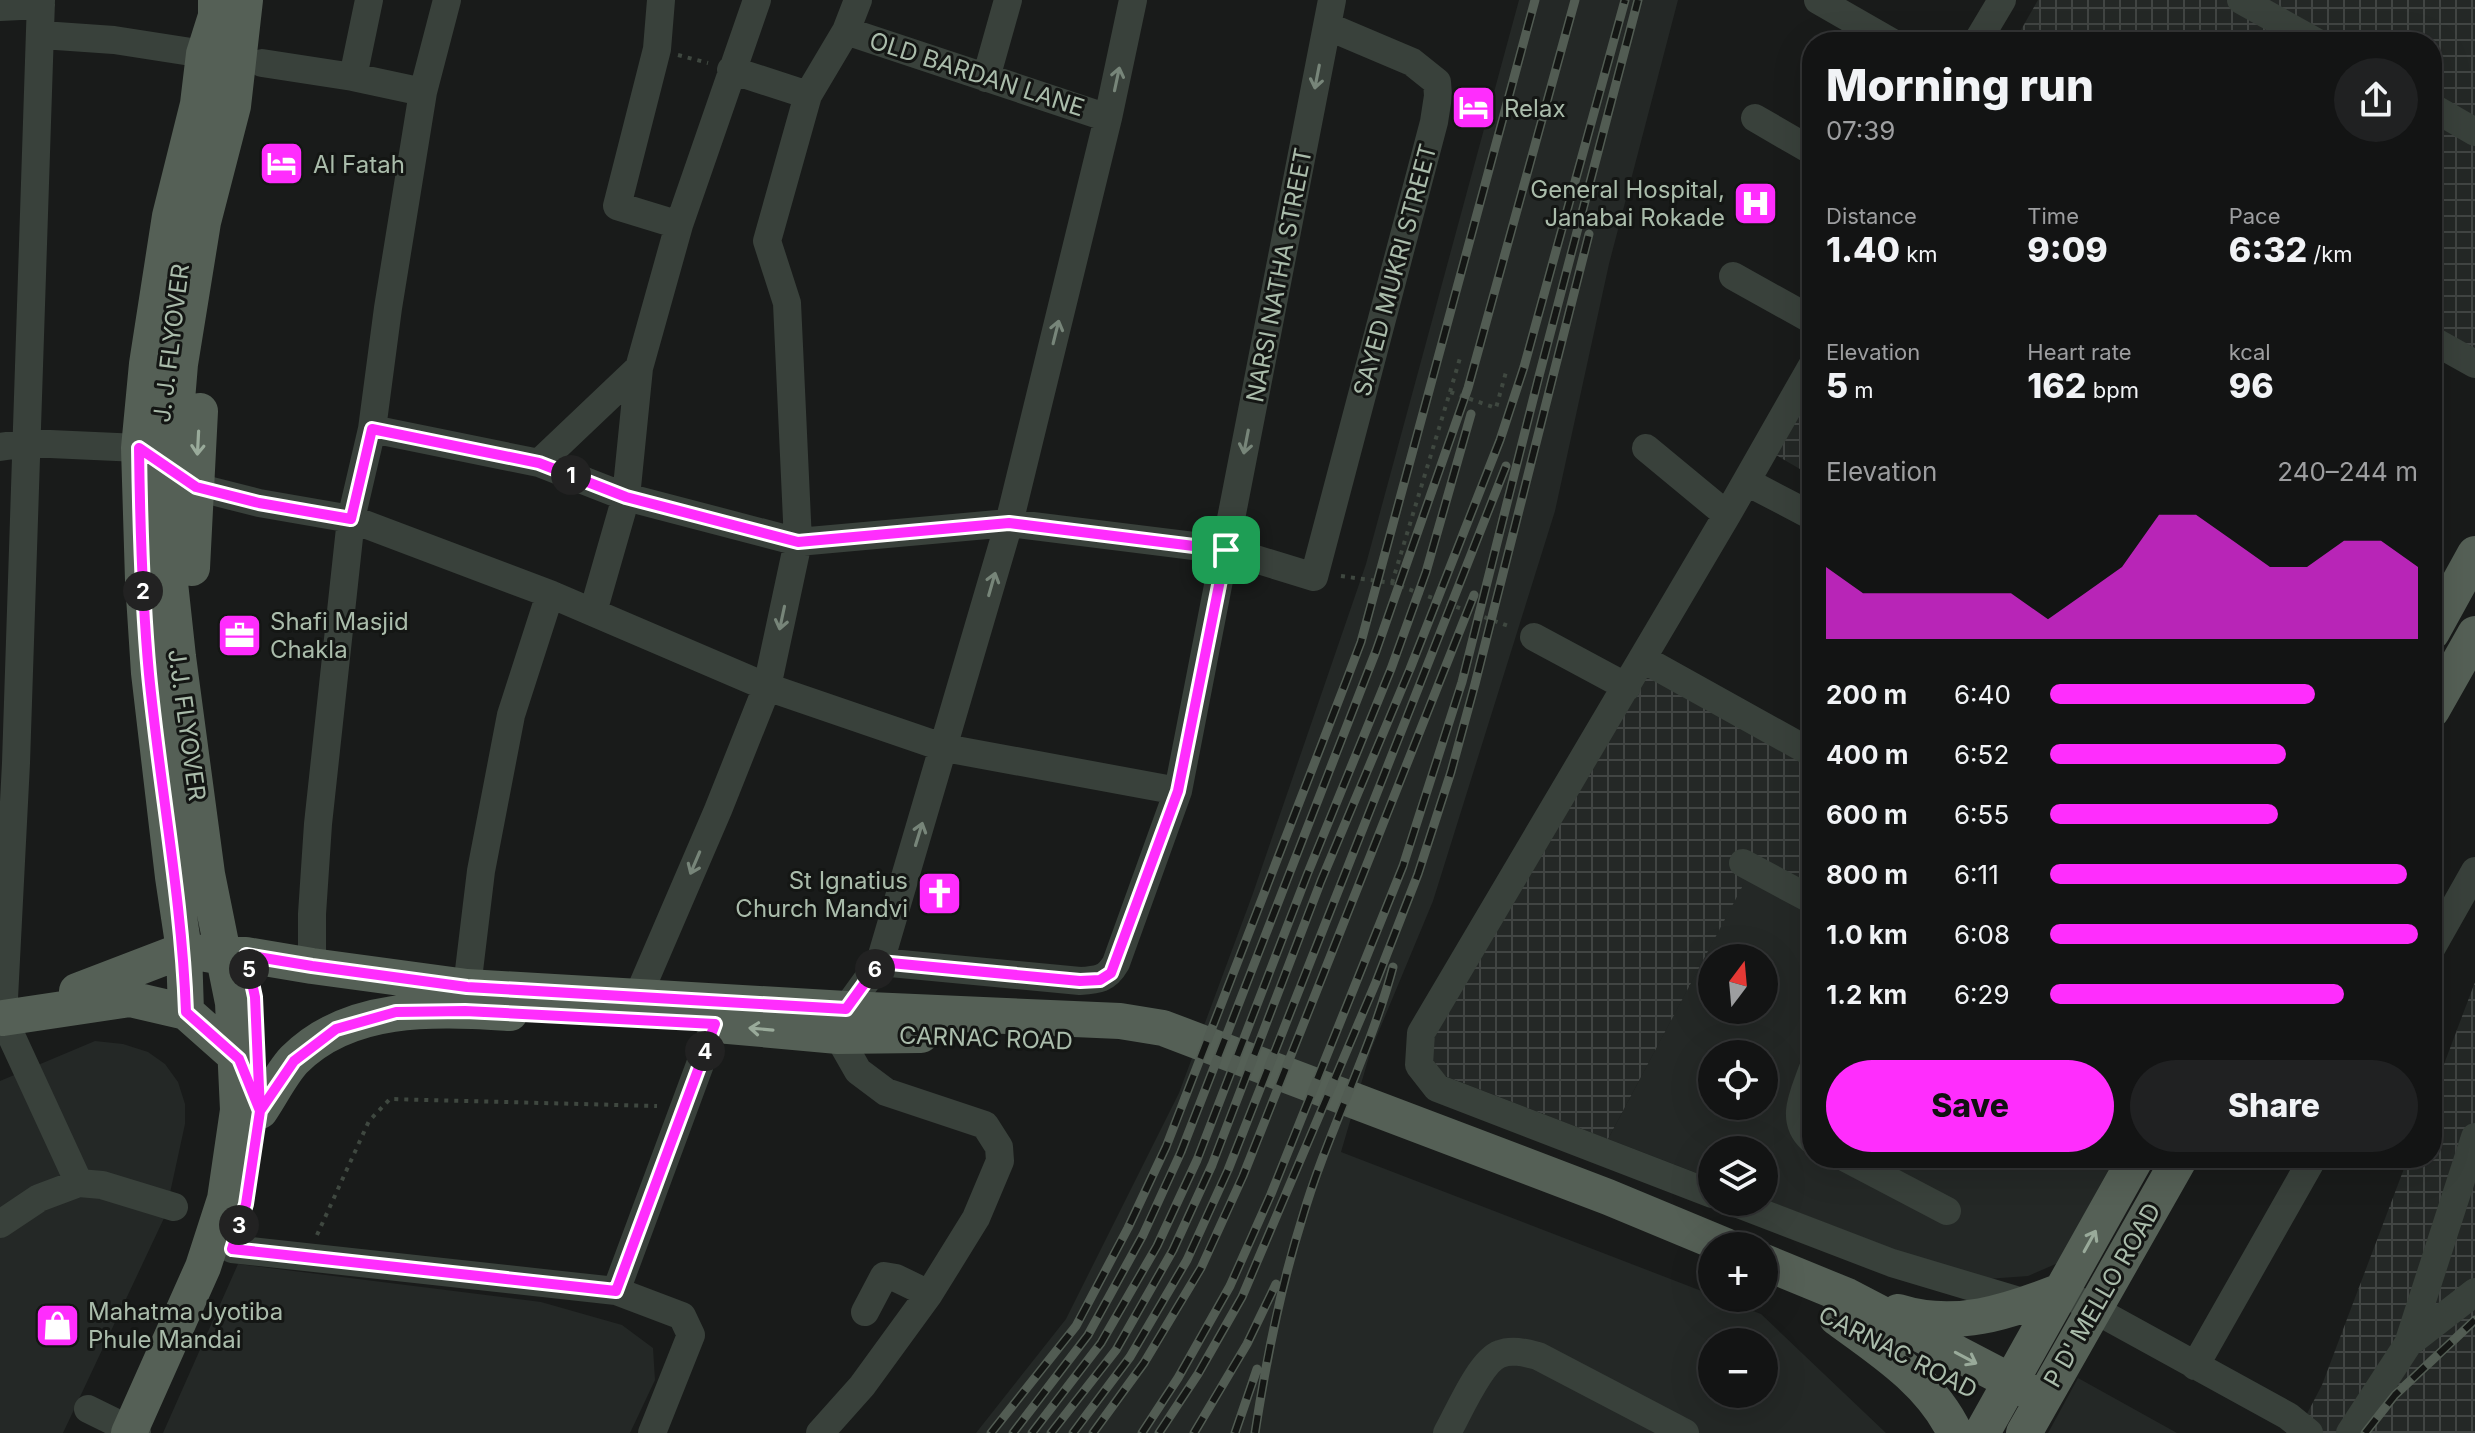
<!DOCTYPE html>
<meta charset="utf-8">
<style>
body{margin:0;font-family:Inter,sans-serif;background:#202122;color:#f1f3f6;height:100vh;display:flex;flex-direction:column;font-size:30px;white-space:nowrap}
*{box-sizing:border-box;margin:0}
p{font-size:26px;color:#9d9ea0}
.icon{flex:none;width:44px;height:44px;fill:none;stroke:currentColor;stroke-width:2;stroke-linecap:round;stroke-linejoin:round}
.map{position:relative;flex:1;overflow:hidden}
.drawer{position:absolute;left:1802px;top:32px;width:640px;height:1136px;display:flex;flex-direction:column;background:#131414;border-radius:32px;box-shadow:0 8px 32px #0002,0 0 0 2px #323334}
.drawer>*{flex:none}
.needle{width:52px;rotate:16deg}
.controls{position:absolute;left:1698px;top:944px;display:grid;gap:16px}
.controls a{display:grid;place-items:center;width:80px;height:80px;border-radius:50%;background:#131414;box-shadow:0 8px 32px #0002,0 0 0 2px #323334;font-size:40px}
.pin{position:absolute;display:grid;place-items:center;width:68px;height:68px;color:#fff;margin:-34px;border-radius:16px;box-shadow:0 4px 12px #0006}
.km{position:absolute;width:40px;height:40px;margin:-20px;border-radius:50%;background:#222;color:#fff;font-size:22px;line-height:40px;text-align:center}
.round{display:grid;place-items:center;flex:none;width:84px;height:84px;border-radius:42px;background:#202122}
.overview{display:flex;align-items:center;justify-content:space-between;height:136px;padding:0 24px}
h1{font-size:44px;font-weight:800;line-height:60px}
.figures{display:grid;grid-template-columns:repeat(3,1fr);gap:12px;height:136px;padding:8px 24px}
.figures div{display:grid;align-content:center}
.figures b{font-size:34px;font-weight:800}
.figures small{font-size:22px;font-weight:400}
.figures p{font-size:22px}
.chart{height:224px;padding:16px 24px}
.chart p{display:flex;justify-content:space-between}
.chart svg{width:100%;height:144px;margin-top:8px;fill:#ff2dfd;opacity:.7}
.button{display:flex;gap:16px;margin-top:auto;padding:16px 24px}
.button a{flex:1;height:92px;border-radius:48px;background:#ff2dfd;color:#111;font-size:32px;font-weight:800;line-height:92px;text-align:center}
.button a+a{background:#202122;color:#f1f3f6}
ul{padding:0 24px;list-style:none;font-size:26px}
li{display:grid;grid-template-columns:128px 96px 1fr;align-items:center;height:60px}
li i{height:20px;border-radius:10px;background:#ff2dfd}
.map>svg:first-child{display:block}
.built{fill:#242826;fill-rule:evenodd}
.industrial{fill:url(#industrial-grid)}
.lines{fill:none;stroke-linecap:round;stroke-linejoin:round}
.path{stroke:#3f4840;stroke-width:4;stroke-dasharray:4 6;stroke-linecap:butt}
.minor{stroke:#39413b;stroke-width:28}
.major{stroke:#556056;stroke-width:36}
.rail-casing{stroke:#525c53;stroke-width:9}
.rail{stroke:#141614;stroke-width:6;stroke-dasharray:18;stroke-linecap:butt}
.oneway{stroke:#778579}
.oneway2{stroke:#99aa9a}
.route-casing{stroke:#fff;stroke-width:16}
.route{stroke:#ff2dfd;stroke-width:10}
.labels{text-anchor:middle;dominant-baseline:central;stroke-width:6;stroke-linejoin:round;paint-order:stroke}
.street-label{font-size:24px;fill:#aabcab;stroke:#141614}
.poi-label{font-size:24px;fill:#aabcab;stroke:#141614;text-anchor:start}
</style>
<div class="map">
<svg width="2475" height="1433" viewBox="0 0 2475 1433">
<defs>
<pattern id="industrial-grid" width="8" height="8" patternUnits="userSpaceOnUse" patternTransform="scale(2)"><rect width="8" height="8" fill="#242826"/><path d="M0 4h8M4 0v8" fill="none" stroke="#414543"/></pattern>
</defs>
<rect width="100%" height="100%" fill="#191b1a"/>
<path class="built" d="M1519,0H1678L1609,264L1555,511L1433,901L1371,1050L1341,1152L1712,1295V1298H1719L1761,1314L1886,1433H976L1066,1319L1179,1093L1252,896L1366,564ZM1712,1342H1764V1394H1712Z
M1748,875L1812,910V1158H2115L2058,1263L2028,1276L1987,1279L1941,1268L1764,1199V1150H1712V1179L1608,1139ZM1712,958H1764V1010H1712ZM1712,1054H1764V1106H1712Z
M95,1041L123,1044L148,1052L165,1064L178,1082L185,1104V1124L165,1216L63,1433H0V1081Z
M238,1264L541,1302L622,1325L653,1348L655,1380L630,1433H163Z
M2078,1378L2177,1433H2048Z"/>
<path class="industrial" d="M2038,0H2475V353L2432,329V42H2014Z
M1812,392V476L1776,455Z
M1643,673L1812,767V910L1748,876L1608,1139L1445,1076L1431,1058L1432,1032Z
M2475,982V1433H2297L2322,1385L2408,1158H2432V1096Z"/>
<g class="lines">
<path class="path" d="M678,55L708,63
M1450,392L1460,358
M1341,576L1392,583L1511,627
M1392,583L1450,392L1496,408L1506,372
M317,1235L369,1121L390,1099L657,1106"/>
<path class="minor" d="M1818,0L1891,42
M2241,0L2316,42
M0,7L41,5
M846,31L1108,118
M42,35L114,40L204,54
M1977,42L2002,0
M262,63L353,77L423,92
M731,70L808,95
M353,77L369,0
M986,78L1008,0
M2432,107L2475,132
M1755,118L1812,151
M679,225L757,0
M1733,276L1812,320
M2432,340L2475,364
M372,429L539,463L626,497L798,542L1009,523L1226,550L1314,577L1434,122L1438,96L1437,82L1412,62L1327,26
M0,447L28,443L139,448L196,487L259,503L351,519L550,594L767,687L945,748L1178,791
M1646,448L1727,515
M539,463L639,368L679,225L617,206L657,49L661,0
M1747,482L1812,516
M593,612L626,497L639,368
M1534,637L1627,687
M1643,659L1812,753
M1743,863L1812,900
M2432,947L2475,871
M880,962L1080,981C1098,980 1107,979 1116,963L1178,791L1332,0
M312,966V914L318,824L351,519L372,429L388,308L423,92L447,0
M467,987L481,871L511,715L550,594
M638,996L718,810L767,687L798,542L787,303L767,241L808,95L846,31L858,0
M846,1009L880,962L1009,523L1108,118L1133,0
M1812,1071C1803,1096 1790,1120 1812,1140
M1846,1158L1947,1211
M79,1183L102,1185L174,1207
M1712,1194L1437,1088L1419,1065L1421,1033L1727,515L1812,366
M1733,1202L1892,1263L2029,1304
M0,1224L39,1198L79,1183L3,1018L16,763L41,0
M232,1249L616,1291L682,1316L691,1335L652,1433
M616,1291L715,1024
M2077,1300L2288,1416L2309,1433
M865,1312L884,1276L896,1278L929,1294
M2408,1344L2475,1292
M2195,1366L2313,1158
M88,1409L137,1433
M820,1433L862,1386L929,1294L976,1218L1000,1161L999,1147L985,1125L886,1092L858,1071L838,1036
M1447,1433C1458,1414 1480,1361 1500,1354C1512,1349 1526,1353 1538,1356L1685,1433
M2350,1433L2408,1344L2475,1137"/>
<path class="major" d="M192,568L200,411
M2432,632L2475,554
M2432,710L2475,634
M184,950L212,955H246L312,966L467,987L846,1009L1120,1021L1163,1028L1608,1197L1726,1246
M77,991L184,950
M186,1012L184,950L173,877L149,673L143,580L139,448L147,364L170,216L198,104L204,54L216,16V0
M3,1018L130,999L186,1012L239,1059L241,1065
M717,1025L838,1036L921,1035
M260,1111C271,1095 281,1074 294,1060C351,1003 436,1009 510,1013
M1764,1262L1847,1296L2031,1392
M1898,1312C1955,1330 2008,1312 2061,1291
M1837,1318C1881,1350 1931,1382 1955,1433
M129,1433L203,1267L225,1199L238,1110L233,1003L207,874L178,657L170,583L169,496L180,364L203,222L233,106L245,0
M1982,1433L2136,1158
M2024,1433L2180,1158"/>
<defs>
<path id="rail" d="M991,1433L1076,1326L1128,1228L1166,1147L1347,679L1361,642L1535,0
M1013,1433L1088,1335L1143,1235L1181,1152L1376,651L1468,388L1575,0
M1032,1433L1101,1343L1157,1246L1197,1160L1307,875L1391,669L1426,572L1471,414
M1051,1433L1116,1350L1173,1250L1212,1165L1321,881L1410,669L1500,440L1524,367L1625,0
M1073,1433L1130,1357L1187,1260L1228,1170L1506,466
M1093,1433L1144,1363L1201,1268L1243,1176L1474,595
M1142,1433L1178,1378L1230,1286L1271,1194L1403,866L1462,682L1539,376L1638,0
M1159,1433L1198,1374L1242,1297L1376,982L1418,874L1451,772L1475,684L1589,234
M1194,1433L1247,1344L1276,1284
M1235,1433L1257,1369
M1255,1433C1266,1361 1280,1289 1302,1219C1327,1133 1370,1053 1393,967
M2365,1433L2395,1395L2475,1320"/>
</defs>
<use href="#rail" class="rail-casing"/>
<use href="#rail" class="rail"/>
</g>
<defs><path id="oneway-shaft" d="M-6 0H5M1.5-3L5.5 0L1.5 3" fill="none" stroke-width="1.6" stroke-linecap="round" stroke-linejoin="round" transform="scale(2)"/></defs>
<g class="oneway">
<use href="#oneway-shaft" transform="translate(1317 77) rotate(101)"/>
<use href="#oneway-shaft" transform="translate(1117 79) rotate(-78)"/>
<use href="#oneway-shaft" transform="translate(1056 332) rotate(-76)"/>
<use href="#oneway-shaft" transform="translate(1246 442) rotate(101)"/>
<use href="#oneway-shaft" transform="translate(992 584) rotate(-74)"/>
<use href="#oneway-shaft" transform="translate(782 618) rotate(102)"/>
<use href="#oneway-shaft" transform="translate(919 834) rotate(-73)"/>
<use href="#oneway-shaft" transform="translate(695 863) rotate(113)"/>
</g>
<g class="oneway2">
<use href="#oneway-shaft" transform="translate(198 443) rotate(93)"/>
<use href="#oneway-shaft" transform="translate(761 1029) rotate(-175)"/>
<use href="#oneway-shaft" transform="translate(2090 1241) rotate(-61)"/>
<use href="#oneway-shaft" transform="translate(1966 1358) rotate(28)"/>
</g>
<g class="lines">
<defs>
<path id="route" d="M1226,550L1009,523L798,542L626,497L539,463L372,429L351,519L259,503L196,487L139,448C140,523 142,599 149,674C160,787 182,899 186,1012L239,1059L260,1111L246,1204L232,1249L616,1291L715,1024L465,1011L396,1012L336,1029L294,1061L260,1111L255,997L246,955L312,966L467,987L846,1009L880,962L1080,981L1100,980L1111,973L1178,791L1226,550"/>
</defs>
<use href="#route" class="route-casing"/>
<use href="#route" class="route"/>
</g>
<defs>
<symbol id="hotel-square" viewBox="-11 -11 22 22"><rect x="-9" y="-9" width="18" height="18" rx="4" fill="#ff2dfd" stroke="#141614"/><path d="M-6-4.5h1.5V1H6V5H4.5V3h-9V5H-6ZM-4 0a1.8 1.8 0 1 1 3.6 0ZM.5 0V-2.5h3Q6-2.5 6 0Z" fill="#fff"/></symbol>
<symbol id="hospital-square" viewBox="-11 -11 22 22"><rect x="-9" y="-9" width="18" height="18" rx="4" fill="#ff2dfd" stroke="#141614"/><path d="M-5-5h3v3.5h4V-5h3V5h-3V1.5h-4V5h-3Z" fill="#fff"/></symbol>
<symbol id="office-square" viewBox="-11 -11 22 22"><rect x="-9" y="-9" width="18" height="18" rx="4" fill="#ff2dfd" stroke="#141614"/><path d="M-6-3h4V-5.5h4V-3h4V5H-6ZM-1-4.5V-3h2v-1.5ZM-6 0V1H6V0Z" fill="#fff"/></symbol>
<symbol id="church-square" viewBox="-11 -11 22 22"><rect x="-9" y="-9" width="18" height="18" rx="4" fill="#ff2dfd" stroke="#141614"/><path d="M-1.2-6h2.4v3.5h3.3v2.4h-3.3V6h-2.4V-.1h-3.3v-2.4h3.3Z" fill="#fff"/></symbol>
<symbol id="shop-square" viewBox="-11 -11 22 22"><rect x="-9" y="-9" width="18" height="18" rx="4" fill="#ff2dfd" stroke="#141614"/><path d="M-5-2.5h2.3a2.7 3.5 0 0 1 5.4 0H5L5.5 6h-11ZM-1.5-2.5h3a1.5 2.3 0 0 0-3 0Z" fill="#fff"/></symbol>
</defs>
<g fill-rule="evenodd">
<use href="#hotel-square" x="1448" y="82" width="51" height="51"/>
<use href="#hotel-square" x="256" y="138" width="51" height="51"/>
<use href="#hospital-square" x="1730" y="178" width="51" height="51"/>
<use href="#office-square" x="214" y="610" width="51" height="51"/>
<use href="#church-square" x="914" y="868" width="51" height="51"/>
<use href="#shop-square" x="32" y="1300" width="51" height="51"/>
</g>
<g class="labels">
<g class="street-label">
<text transform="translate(977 74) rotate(18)">OLD BARDAN LANE</text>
<text transform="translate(1395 270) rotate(-75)">SAYED MUKRI STREET</text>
<text transform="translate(1279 275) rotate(-79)">NARSI NATHA STREET</text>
<text transform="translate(171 343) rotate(-83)">J. J. FLYOVER</text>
<text transform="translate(187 725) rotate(82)">J.J. FLYOVER</text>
<text transform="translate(986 1038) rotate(2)">CARNAC ROAD</text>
<text transform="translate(2102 1295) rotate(-60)">P D' MELLO ROAD</text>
<text transform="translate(1898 1352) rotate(27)">CARNAC ROAD</text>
</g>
<g class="poi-label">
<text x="1504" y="108">Relax</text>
<text x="313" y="164">Al Fatah</text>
<text x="1725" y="189" text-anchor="end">General Hospital,<tspan x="1725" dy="28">Janabai Rokade</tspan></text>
<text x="270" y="621">Shafi Masjid<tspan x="270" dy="28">Chakla</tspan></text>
<text x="908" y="880" text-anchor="end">St Ignatius<tspan x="908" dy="28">Church Mandvi</tspan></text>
<text x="88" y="1311">Mahatma Jyotiba<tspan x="88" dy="28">Phule Mandai</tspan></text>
</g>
</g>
</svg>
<div class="controls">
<a><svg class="needle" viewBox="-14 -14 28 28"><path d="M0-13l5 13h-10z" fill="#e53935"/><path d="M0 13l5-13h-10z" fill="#9d9ea0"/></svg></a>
<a><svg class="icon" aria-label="locate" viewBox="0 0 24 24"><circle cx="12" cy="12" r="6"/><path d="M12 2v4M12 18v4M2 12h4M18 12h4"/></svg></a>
<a><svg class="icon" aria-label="layers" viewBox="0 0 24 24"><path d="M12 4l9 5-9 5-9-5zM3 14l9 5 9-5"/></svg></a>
<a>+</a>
<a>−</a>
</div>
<div class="pin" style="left:1226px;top:550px;background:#1e9e55"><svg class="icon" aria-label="arrive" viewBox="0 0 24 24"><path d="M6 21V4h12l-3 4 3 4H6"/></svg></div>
<b class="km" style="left:571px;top:475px">1</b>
<b class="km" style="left:143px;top:591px">2</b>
<b class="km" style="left:239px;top:1225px">3</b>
<b class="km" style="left:705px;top:1051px">4</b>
<b class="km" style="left:249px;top:969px">5</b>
<b class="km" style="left:875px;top:969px">6</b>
<section class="drawer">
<div class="overview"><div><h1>Morning run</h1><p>07:39</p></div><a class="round"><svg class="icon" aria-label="share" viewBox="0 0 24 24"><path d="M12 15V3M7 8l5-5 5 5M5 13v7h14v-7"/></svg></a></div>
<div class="figures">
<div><p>Distance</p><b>1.40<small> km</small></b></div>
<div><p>Time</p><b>9:09</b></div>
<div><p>Pace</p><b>6:32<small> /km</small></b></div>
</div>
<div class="figures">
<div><p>Elevation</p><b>5<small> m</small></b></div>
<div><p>Heart rate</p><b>162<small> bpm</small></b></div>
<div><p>kcal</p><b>96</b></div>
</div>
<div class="chart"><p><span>Elevation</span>240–244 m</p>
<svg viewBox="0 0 160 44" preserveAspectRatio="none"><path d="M0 44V22L10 30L20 30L30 30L40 30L50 30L60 38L70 30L80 22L90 6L100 6L110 14L120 22L130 22L140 14L150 14L160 22V44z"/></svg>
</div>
<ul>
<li><b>200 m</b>6:40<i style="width:72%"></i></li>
<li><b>400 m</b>6:52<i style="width:64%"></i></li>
<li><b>600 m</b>6:55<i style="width:62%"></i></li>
<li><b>800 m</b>6:11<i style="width:97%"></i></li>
<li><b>1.0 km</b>6:08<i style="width:100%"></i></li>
<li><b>1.2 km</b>6:29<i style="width:80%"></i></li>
</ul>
<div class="button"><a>Save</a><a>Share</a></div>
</section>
</div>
